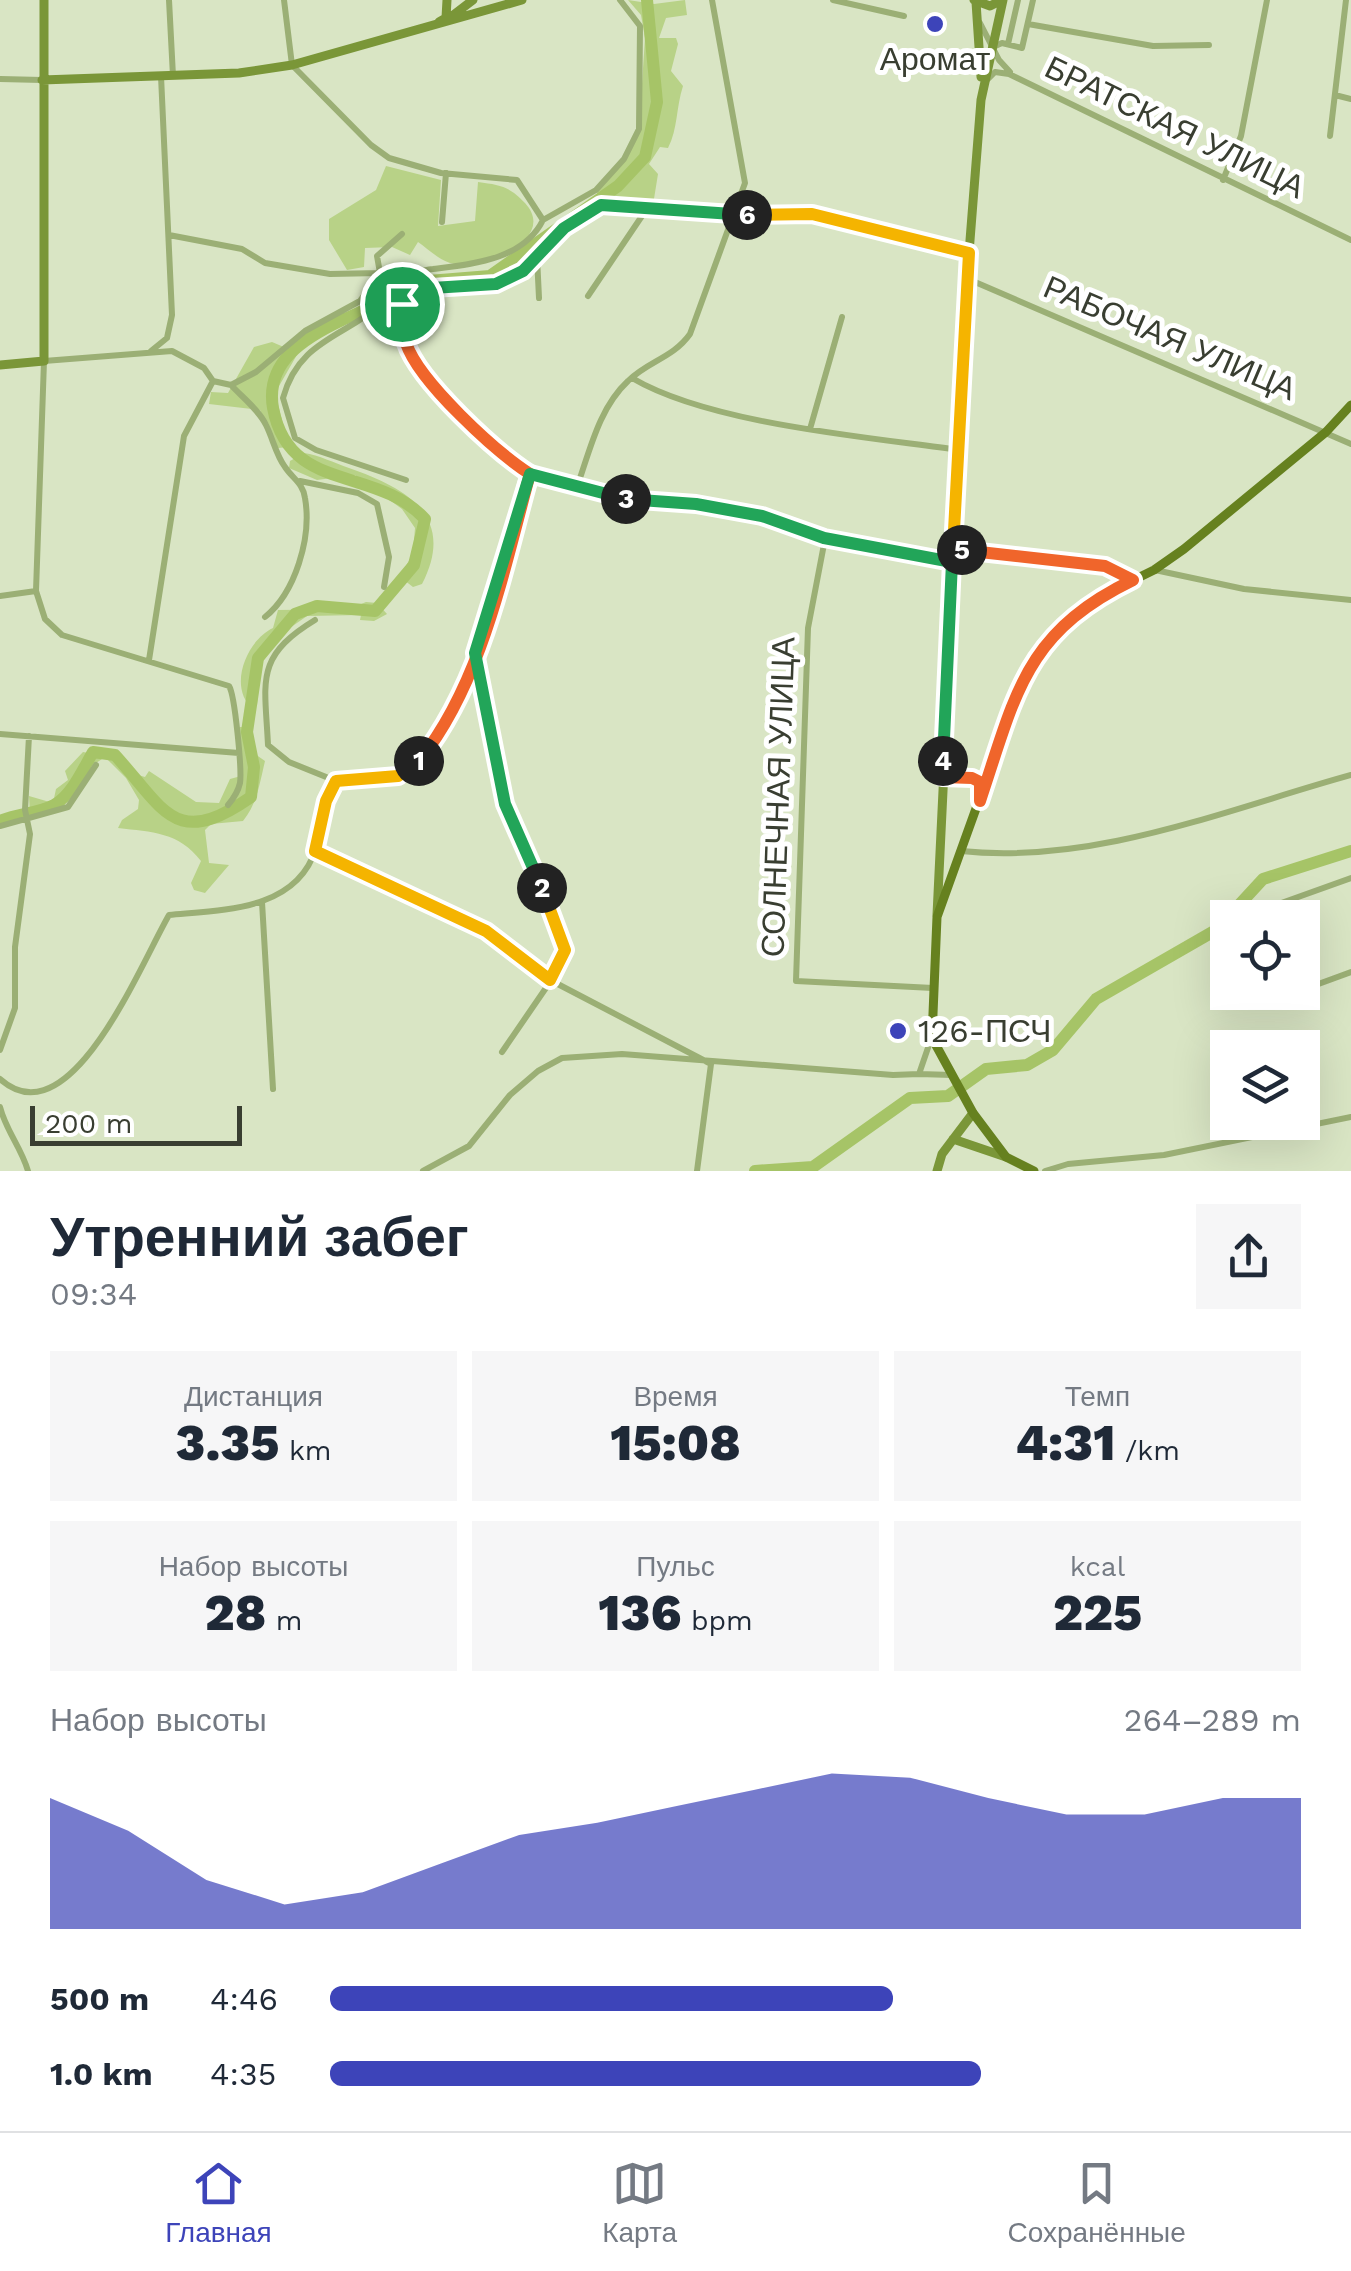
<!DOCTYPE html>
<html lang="ru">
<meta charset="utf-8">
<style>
body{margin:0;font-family:"Work Sans",sans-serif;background:#f6f6f7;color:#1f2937;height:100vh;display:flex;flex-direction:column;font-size:38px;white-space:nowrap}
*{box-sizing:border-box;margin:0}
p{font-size:32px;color:#747a83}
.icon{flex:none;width:55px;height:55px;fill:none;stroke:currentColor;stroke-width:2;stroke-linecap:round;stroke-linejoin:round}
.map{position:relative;height:1171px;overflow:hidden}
.details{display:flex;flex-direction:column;background:#fff;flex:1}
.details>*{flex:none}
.controls{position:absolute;left:1210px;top:900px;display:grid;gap:20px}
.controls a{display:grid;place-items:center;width:110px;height:110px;border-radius:0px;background:#fff;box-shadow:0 10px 40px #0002;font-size:50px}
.scale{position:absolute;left:30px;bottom:25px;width:212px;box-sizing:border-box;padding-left:10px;border:5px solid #393e31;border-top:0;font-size:28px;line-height:35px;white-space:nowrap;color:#393e31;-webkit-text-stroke:8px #fff;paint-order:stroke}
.pin{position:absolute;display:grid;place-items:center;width:85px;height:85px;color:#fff;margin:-42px;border:5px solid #fff;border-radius:50%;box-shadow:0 2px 10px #0007}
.km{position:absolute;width:50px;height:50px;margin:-25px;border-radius:50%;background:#222;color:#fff;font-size:28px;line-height:50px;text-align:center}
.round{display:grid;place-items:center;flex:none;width:105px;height:105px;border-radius:0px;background:#f6f6f7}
.head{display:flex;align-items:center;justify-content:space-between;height:170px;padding:0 50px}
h1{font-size:55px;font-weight:800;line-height:75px}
.metrics{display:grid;grid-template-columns:repeat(3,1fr);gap:15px;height:170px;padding:10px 50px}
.metrics div{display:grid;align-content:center;border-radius:0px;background:#f6f6f7;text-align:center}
.metrics b{font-size:50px;font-weight:800}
.metrics small{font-size:28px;font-weight:400}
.metrics p{font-size:28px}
.chart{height:280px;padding:20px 50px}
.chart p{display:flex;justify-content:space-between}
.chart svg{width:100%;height:180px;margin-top:10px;fill:#3d44b9;opacity:.7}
ul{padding:0 50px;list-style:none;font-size:32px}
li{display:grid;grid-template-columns:160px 120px 1fr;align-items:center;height:75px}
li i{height:25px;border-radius:12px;background:#3d44b9}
.dock{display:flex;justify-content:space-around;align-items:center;height:140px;border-top:2px solid #e0e1e3;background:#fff;font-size:28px;color:#747a83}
.dock a{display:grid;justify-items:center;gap:5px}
.dock .current{color:#3d44b9}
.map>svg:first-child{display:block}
.green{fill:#b8d287}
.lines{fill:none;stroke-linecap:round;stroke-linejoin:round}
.river{stroke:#a6c467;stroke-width:12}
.street{stroke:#9baf75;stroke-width:6}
.secondary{stroke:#7a9638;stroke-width:9}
.primary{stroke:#66811f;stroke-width:9}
.split-1-casing{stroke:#fff;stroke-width:20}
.split-2-casing{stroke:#fff;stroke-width:20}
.split-3-casing{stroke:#fff;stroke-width:20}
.split-4-casing{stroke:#fff;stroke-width:20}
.split-5-casing{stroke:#fff;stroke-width:20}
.split-6-casing{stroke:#fff;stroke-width:20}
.split-7-casing{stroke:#fff;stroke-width:20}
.split-1{stroke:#f0652b;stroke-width:12}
.split-2{stroke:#f5b400;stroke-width:12}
.split-3{stroke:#22a559;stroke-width:12}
.split-4{stroke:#22a559;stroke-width:12}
.split-5{stroke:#f0652b;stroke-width:12}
.split-6{stroke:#f5b400;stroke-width:12}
.split-7{stroke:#22a559;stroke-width:12}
.poi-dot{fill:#3d44b9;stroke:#fff;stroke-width:4}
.labels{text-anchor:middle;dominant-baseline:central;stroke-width:10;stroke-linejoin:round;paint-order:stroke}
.poi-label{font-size:32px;fill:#393e31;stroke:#fff}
.street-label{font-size:32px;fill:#393e31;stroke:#fff}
</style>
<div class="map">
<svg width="1351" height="1171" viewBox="0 0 1351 1171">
<rect width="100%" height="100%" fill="#d9e5c4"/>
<path class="green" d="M628,0L654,4L685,0L687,15L666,18L659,38H676L678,44L671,71L683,86C676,107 678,129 668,148L660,147L649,164L658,174L653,205H601L596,190L624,159L639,129L645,38L641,15Z
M386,166L441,180L438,226L475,221L478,182C500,185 509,186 525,203C559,240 481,271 450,263C438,259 428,249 418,242L410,255L392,247L365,248L364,267L347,270L329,240V219L376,190Z
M272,342L298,353L275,393L289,447L278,448L260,410L209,404L211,392L228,393L254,347Z
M304,453C319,455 334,463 349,468C406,488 457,516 422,584L413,587L400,577L413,553L415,528L402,509L355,475L317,480L289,468L290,461Z
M366,602L377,603L387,614L374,621L360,620L361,615L307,616L284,632L261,664L257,705L253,709C227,687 247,640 273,628L278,610L349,609Z
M237,727H244L252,735L255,754L265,761C260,782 257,804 243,821L211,824L205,830L209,863L229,865L205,893L194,890L191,883L201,861C179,832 152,832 118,828L122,820L138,809L139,800L126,778L105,757L87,769L63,807L30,814L29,796L53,803L56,789L68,780L65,771L83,752L105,756L116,750L138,775L145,777L149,771L196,802L219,803L230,779L241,776Z"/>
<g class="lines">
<path class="river" d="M0,821C17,814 39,813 54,805C72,795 83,769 93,752L115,755C165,810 175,850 251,797L254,767L247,732L258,658L295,614L317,606L375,611L414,565L425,519C375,465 289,494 273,408C265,362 304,338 342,320C350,316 363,313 369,306C373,300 376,291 379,285L490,276L618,186L645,157L657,102L647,0
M755,1171L813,1167L910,1098L948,1096L986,1069L1027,1065L1053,1050L1096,999L1216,930L1263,879L1351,851"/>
<path class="street" d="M169,0L173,76
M284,0L292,65L371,145L389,158L441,173L517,180L543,220C523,260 473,264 433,269C411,271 402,283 380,273L377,256L402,234
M833,0L904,16
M980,23L999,60L1010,72
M1028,24L1153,46L1209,45
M1008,44L1018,0
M993,47L1002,43L1022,48L1033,0
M0,79L42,80
M988,79L995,72L1009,74L1351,240
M1335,95L1351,99
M1330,136L1346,0
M1223,180L1241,136L1267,0
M543,220L596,190L624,159L639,129L640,26L620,0
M442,222L446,173
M169,235L242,249L265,263L330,274L380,273L360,301L305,331L256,372L231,385
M537,257L539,298
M968,279L1351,444
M588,296L646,210
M402,303L406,343L442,395L505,457L531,473L642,503L696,504L763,516L825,539L952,562
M151,351L167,338L172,315L161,76
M632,378C710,424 867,437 959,450
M231,385C242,397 259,410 266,425C273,439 276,455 285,467C293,479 303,483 305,498C312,538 295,593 265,617
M810,429L842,317
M406,480L316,450L295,438L283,398C299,340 343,338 383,303H402L432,288L496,284L523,271L564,228L612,203L734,215L812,214L969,253
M300,481L358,493L377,504L389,557L384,587
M577,487C590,450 599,408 628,381C648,361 673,358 690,334L745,183L712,0
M825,539L808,628L796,981L933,988
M954,549L1105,565L1133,580
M1155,570L1244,589L1351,600
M36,591L44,361L172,351L204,368L213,381L231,385
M0,596L36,591L45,619L62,635L229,686C235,695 242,770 240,783C238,792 234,798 228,805
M315,620C254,657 265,681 268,745L289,762L336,781
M476,657L505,804L565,950L561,966L502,1052
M149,660L184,436L213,381
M0,734L239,753
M0,826L68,807L96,765
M315,851L486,931L550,980L711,1064L697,1171
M961,851C1094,865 1225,810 1351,775
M262,902L273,1089
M1273,906L1351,878
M1302,990L1351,972
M1264,1001L1294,992
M0,1050L15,1008V947L30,834L25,810L29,736
M919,1074L952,1075
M0,1079C70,1142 141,963 169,915C222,910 297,911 316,848C323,825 325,803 336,781C359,779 391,782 411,769C465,733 512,539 531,473
M0,1107C6,1131 21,1147 28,1171
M423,1171L469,1146L510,1095L538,1071L562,1058L622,1054L893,1075L919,1074L931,1039
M1045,1171L1068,1164L1164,1155L1351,1117"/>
<path class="secondary" d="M974,0L990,6L1002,0
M976,2L981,77
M452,16L473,0
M439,22L446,18L447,0
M42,80L239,73L292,65L522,0
M0,365L44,361V0
M942,777L972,778L980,783V795
M937,915L969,253L981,100L1003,0
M953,1139L1006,1157
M937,1171L942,1154L973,1113"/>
<path class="primary" d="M1034,1171L1006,1157L973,1113L932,1038L937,917L1015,700L1056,628L1099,597L1154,570L1184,549L1326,432L1351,405"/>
</g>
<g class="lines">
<defs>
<path id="split-1" d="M402,304C403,315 402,332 406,343C419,382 496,452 530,474C504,568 482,683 419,761"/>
<path id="split-2" d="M419,761L398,776L336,781L326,801L315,851L486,931L550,980L565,950L542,888"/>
<path id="split-3" d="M542,888L505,804L475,653L530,474L626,499"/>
<path id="split-4" d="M626,499L696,504L762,516L824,538L952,562L943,761"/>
<path id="split-5" d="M943,761L942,777L972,778L980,782V801C1016,694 1024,633 1133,580L1105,566L962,550"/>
<path id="split-6" d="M747,215L812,214L969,253L953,549L962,550"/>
<path id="split-7" d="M402,304L432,288L496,284L523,271L564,228L601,205L747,215"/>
</defs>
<use href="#split-1" class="split-1-casing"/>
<use href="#split-2" class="split-2-casing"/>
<use href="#split-3" class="split-3-casing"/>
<use href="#split-4" class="split-4-casing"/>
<use href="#split-5" class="split-5-casing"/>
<use href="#split-6" class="split-6-casing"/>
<use href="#split-7" class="split-7-casing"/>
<use href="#split-1" class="split-1"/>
<use href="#split-2" class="split-2"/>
<use href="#split-3" class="split-3"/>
<use href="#split-4" class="split-4"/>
<use href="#split-5" class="split-5"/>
<use href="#split-6" class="split-6"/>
<use href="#split-7" class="split-7"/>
</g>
<g class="poi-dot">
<circle cx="935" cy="24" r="10"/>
<circle cx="898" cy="1031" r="10"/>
</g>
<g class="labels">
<g class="poi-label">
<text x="935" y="59">Аромат</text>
<text x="918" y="1031" text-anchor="start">126-ПСЧ</text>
</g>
<g class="street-label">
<text transform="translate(1175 127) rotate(26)">БРАТСКАЯ УЛИЦА</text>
<text transform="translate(1170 338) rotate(23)">РАБОЧАЯ УЛИЦА</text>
<text transform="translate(778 797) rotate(-88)">СОЛНЕЧНАЯ УЛИЦА</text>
</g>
</g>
</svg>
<div class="controls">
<a><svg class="icon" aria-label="locate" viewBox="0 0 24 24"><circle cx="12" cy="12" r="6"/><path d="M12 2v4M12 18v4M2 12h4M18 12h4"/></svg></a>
<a><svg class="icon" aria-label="layers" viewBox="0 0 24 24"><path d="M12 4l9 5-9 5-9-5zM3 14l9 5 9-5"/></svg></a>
</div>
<div class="scale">200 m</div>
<div class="pin" style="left:402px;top:304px;background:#1e9e55"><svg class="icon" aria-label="arrive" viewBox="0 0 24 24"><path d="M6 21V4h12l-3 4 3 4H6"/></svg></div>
<b class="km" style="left:419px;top:761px">1</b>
<b class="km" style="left:542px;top:888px">2</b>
<b class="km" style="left:626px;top:499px">3</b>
<b class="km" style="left:943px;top:761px">4</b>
<b class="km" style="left:962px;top:550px">5</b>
<b class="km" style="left:747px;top:215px">6</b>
</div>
<section class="details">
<div class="head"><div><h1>Утренний забег</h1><p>09:34</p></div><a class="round"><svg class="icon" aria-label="share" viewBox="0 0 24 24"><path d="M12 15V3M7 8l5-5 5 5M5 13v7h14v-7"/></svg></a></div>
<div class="metrics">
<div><p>Дистанция</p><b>3.35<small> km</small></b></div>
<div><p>Время</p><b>15:08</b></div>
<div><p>Темп</p><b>4:31<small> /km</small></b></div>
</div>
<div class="metrics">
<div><p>Набор высоты</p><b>28<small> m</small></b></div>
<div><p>Пульс</p><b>136<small> bpm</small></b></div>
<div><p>kcal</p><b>225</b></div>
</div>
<div class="chart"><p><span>Набор высоты</span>264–289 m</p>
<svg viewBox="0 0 160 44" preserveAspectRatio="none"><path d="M0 44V12L10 20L20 32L30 38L40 35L50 28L60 21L70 18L80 14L90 10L100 6L110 7L120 12L130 16L140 16L150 12L160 12V44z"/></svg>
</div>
<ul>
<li><b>500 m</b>4:46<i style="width:58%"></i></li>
<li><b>1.0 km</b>4:35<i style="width:67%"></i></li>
</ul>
</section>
<nav class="dock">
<a class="current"><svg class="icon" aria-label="home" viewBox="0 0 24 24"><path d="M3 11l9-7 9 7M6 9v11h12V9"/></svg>Главная</a>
<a><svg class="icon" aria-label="map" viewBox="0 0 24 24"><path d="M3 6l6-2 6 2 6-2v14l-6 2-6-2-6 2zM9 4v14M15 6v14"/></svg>Карта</a>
<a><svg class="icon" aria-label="saved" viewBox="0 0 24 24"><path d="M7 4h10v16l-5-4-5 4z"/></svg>Сохранённые</a>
</nav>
